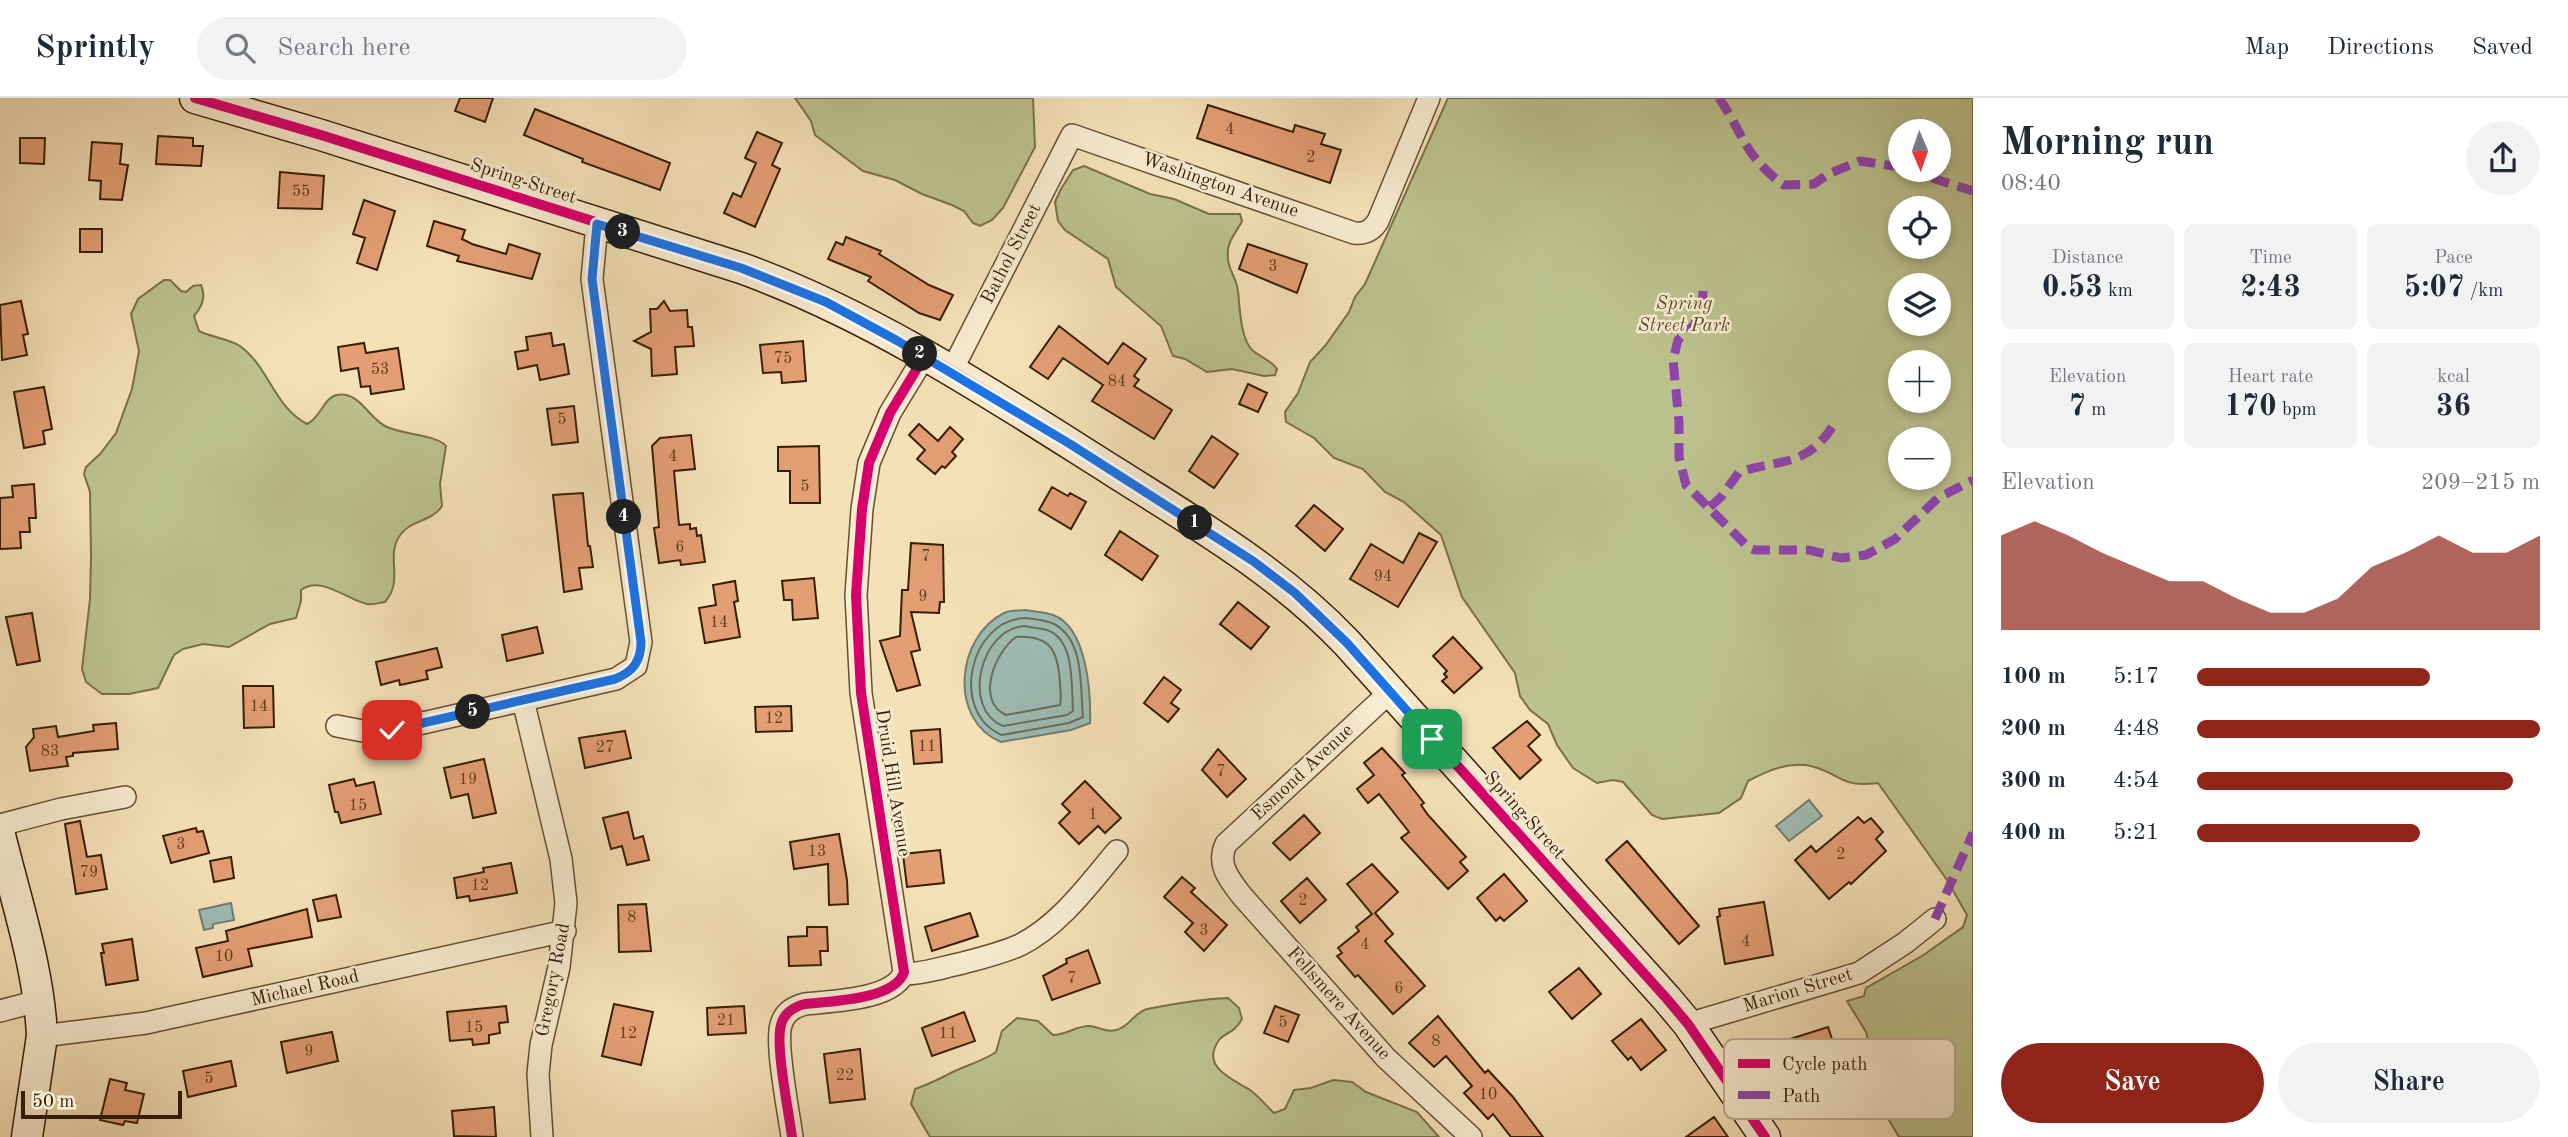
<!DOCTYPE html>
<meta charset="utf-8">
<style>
body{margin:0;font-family:"Old Standard TT",serif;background:#f2f2f3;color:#1f2937;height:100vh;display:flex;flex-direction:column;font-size:26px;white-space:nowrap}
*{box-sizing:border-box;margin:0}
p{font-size:23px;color:#747a83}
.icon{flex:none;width:38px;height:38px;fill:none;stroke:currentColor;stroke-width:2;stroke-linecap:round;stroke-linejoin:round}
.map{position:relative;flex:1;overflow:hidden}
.sheet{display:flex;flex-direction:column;background:#fff;width:595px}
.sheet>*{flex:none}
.needle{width:46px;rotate:178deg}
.controls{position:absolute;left:1888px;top:21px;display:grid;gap:14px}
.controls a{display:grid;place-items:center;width:63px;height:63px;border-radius:50%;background:#fff;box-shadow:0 4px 10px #0003;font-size:35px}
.scale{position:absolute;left:21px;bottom:18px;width:161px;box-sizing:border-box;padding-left:7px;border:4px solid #371e05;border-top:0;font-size:19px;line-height:24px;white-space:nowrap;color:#371e05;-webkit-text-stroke:5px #f8ecd1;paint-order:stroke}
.pin{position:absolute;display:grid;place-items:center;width:60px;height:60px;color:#fff;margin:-30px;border-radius:14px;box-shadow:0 4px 10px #0006}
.km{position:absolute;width:35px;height:35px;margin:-18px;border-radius:50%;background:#222;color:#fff;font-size:19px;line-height:35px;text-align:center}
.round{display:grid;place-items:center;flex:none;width:74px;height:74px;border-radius:37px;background:#f2f2f3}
.summary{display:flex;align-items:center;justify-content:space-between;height:119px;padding:0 28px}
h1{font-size:38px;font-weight:700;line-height:52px}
.stats{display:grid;grid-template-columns:repeat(3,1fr);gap:10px;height:119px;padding:7px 28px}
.stats div{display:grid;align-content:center;border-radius:10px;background:#f2f2f3;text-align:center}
.stats b{font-size:30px;font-weight:700}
.stats small{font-size:19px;font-weight:400}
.stats p{font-size:19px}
.chart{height:196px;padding:14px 28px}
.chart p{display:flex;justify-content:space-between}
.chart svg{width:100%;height:126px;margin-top:7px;fill:#8f2418;opacity:.7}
.button{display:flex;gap:14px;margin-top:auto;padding:14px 28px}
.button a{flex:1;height:80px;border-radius:42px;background:#8f2418;color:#fff;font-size:28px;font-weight:700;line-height:80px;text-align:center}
.button a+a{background:#f2f2f3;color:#1f2937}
ul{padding:0 28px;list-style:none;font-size:23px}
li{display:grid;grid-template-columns:112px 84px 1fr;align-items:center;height:52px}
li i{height:18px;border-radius:9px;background:#8f2418}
header{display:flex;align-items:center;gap:42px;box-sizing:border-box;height:98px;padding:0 35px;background:#fff;border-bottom:2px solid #e0e1e3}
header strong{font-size:33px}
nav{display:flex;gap:38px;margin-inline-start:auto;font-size:24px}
.search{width:490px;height:63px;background:#f2f2f3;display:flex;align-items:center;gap:18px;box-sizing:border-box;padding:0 24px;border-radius:38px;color:#747a83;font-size:26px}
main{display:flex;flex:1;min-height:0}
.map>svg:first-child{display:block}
.green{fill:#bcc28e;stroke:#7a704a;stroke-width:2;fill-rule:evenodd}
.water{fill:#9dbcb4;stroke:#747d6e;stroke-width:2}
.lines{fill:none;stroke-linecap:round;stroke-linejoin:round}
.shore{stroke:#6a6d5c;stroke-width:2}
.building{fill:#e49e74;stroke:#371e05;stroke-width:2}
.street-casing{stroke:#664f32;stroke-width:24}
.secondary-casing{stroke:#371e05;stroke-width:33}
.street{stroke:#f8ecd1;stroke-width:21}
.secondary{stroke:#f8ecd1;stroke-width:30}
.quiet{stroke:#8e44ad;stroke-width:9;stroke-dasharray:18 9;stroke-linecap:butt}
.cycleway-casing{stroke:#f8ecd1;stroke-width:15}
.cycleway{stroke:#d6006c;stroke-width:10}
.route-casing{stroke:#fff;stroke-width:14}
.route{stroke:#1a73e8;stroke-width:9}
.labels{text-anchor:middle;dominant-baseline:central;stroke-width:5;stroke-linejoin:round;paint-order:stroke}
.number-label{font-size:16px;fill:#623e21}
.street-label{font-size:19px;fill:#371e05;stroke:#f8ecd1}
.park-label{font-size:19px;font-style:italic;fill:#5f4f2e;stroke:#f8ecd1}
.key{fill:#f8ecd1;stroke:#beae94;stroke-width:2}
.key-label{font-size:19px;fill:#371e05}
</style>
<header>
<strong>Sprintly</strong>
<div class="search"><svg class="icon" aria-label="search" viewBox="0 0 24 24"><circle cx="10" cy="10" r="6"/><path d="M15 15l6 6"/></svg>Search here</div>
<nav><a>Map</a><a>Directions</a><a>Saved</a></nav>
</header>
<main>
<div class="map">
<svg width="1973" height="1039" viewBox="0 0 1973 1039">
<rect width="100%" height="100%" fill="#f5e1b8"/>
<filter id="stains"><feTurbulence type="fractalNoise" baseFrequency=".00286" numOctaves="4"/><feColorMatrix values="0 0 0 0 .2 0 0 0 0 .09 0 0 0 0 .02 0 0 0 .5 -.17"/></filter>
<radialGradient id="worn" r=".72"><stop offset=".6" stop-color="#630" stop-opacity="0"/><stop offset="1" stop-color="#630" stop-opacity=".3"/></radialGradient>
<path class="green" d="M795,0H1033L1035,49L1003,110L992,122L980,128L973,125L964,113L952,107L922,96L895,82L863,73L815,37L811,23Z
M1448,0H1973V1039H1899L1886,1017L1866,934L1847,903L1864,898L1866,890L1922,858L1963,829L1967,817L1947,782L1878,685C1840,690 1842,676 1811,668C1789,663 1767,673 1748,683L1741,700L1719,715L1662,721L1652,717L1623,684L1613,682L1597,685L1573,670L1557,647L1548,626L1530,612L1520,598L1515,575L1462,499L1441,437L1404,404L1385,394L1363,371L1334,360L1314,340L1286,324L1285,314L1298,295L1310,264L1325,248L1349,214L1355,199L1365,186ZM1939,33V72H1900V33ZM1939,110V149H1900V110ZM1900,187H1939V226H1900ZM1939,264V303H1900V264ZM1939,341V380H1900V341Z
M1084,68L1150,96L1174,101L1209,116H1240L1242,123C1237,134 1229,140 1228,152C1226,172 1236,176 1238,193C1240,210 1240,237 1251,251C1259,259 1270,261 1277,271L1275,277L1264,278L1232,271L1207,274L1185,261L1173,258L1161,228L1116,189L1108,161L1065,132L1058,123L1055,104L1061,91L1073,72Z
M164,182H170L181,193L186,194L193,188L201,187C206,198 202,209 194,218L199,233C211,239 229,241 240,248C269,269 274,309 307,326C320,321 324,299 337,297C359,293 368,319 385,328C402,337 438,337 446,348L440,386L442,408C432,424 411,422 401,436C384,458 405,481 385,504C379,505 373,507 367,506C347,502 321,477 301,492V503L296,520L270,526L229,549L203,546L183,551L174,557L158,590L129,596H102L86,584L82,571L90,501L91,458L90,394L84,376L86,369L100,356L116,335L132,291L139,253L131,216L138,201Z
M1228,900L1239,910L1242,921C1233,937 1226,933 1219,942C1200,969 1232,981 1250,992C1259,998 1266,1008 1274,1015L1285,1011L1294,992L1311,990L1333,982L1352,984L1366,994L1417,1014L1439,1039H930L911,1006L915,991C927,987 935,983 945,978C962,968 980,965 996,954L1002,933L1017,920L1038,923L1053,937C1066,937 1076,928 1089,928C1101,929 1109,937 1121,930C1131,925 1136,914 1147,911C1173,906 1200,901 1228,900Z"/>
<path class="water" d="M1026,512C1035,514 1045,514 1053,517C1087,529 1091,595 1090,625L1071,632L1001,644C948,622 956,539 1004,515C1011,512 1019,513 1026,512Z
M1809,702L1822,718L1789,743L1776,728Z
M231,805L234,822L213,826V830L204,832L199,812Z"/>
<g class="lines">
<path class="shore" d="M1026,520C1035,521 1046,522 1054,526C1085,542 1080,590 1083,619L1069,625L1002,637C949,615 969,521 1026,520Z
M1025,528C1032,530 1040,530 1047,532C1076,542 1071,590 1073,613L1067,617L1003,628C961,611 980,530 1025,528Z
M1016,539C1051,537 1058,553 1060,585C1060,592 1062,600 1060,607L1006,617C975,603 995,554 1016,539Z"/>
</g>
<path class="building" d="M460,0H493L485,24L455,13Z
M1208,7L1293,34L1295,27L1325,36L1321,46L1341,52L1330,85L1197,40Z
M535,11L670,65L660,92L582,64L583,61L524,37Z
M757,34L782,45L772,67L780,71L755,129L724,115L733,95L741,99L756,65L745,60Z
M158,38L193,40V48H203L201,68L156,66Z
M20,40H45L44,66L20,65Z
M92,44L122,46L120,66L128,67L122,102L100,101L101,83L89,82Z
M280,74L324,78L322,111L278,110Z
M364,102L395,113L377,172L357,165L365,140L353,136Z
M434,123L465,132L462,141L472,146L506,156L509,146L540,156L532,181L457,163L459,158L427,148Z
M80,131H102V154H80Z
M846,139L881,153L879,156L929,187L953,197L940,222L919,215L868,183L871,179L828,161L836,144L843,147Z
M1248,146L1307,166L1297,195L1239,171Z
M21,203L28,236L23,237L27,257L2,262L0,207Z
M664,203L670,213L687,212L688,229H692L694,248L675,249L677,276L652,278L651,251L634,243L651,234L650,211H657Z
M1059,228L1108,266L1123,245L1146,261L1134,278L1139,282L1134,288L1172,312L1154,341L1092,303L1103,287L1063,260L1048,281L1030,269Z
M551,235L553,248L564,246L569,276L540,282L537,267L518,271L515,254L528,252L526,239Z
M803,243L806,283L782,285L781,274L763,275L760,247Z
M364,245L366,255L398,250L404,291L371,296L370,288L361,289L358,270L341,273L338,249Z
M1248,286L1267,295L1258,314L1239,306Z
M44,289L52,331L43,333L45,346L24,350L14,294Z
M574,308L578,344L552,347L547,311Z
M919,326L938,343L950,329L963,341L952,354L956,358L945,370L942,368L935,376L917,361L925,352L909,337Z
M691,337L695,371L674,373L679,427L690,426V431L696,430L697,438L701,437L705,464L681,467L680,462L659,465L654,430L659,429L652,348L660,340Z
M1212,338L1238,356L1214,390L1189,373Z
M819,348L820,405H790V373H778V349Z
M34,386L36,420H29L30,434H20L21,450L0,451V400L13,399L12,388Z
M1052,389L1068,398L1070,395L1086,404L1071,431L1039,412Z
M583,395L588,448H590L593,469L579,470L582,491L564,494L553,397Z
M1314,407L1343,431L1325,453L1296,428Z
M1120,433L1158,458L1142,482L1105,457Z
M1419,435L1437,444L1398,509L1350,481L1371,446L1403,465Z
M911,445L943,447L944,504H940L939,515L911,514L920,552L911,554L920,587L897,593L880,543L900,538L902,492H908Z
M814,480L818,520L793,522L792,502H784L782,483Z
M735,483L738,503L734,504L740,539L705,545L699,510L716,507L713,487Z
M1238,504L1269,529L1251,551L1220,526Z
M32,515L40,563L17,567L6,519Z
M537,529L543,555L507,563L502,537Z
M1453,539L1482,570L1454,595L1442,583L1447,579L1444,576L1447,573L1433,558Z
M437,550L442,569L426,573L428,581L400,587L399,582L381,587L376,564Z
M1164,579L1181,592L1171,605L1179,611L1168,624L1144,605Z
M243,588H273L274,629L244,630Z
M791,608L792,633L756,634L755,609Z
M1527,623L1540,637L1528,648L1541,662L1520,681L1493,650Z
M116,625L118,651L73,655V658L66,659L68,668L30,673L26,649L34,639L33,631L56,628L58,639L94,633L93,627Z
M940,631L942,664L914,666L911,633Z
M625,633L631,660L585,670L579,640Z
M1382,650L1405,675L1402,677L1424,705L1421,707L1428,717L1466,759L1460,764L1468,773L1448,791L1401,740L1409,734L1379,696L1368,705L1357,691L1374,677L1364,665Z
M1218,651L1246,681L1227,699L1202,672Z
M484,661L496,715L473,720L468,696L451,700L444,670Z
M354,681L356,688L374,684L381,716L341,725L338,714H335L329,687Z
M1085,683L1121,720L1105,735L1098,728L1079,746L1059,725L1070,714L1062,706Z
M628,714L634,741L643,738L649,762L627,767L622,748L611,751L603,720Z
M1304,717L1320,735L1290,762L1273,745Z
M1858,719L1864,725L1871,720L1883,734L1876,741L1886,753L1851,786L1849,784L1829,801L1795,762L1811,748L1816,754Z
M80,723L87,759L101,757L107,791L76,796L65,726Z
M196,730L197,734L203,733L209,755L171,765L163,738Z
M839,736L847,782L848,806L829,807L828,766L794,771L790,744Z
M1627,743L1699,828L1679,846L1606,762Z
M940,752L944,785L907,789L903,756Z
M231,759L234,780L214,784L210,763Z
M511,765L517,795L470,803L469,798L457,800L454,780L484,774L483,770Z
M1372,766L1398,794L1375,815L1393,836L1385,843L1425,888L1393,916L1358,877L1355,879L1337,858L1342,855L1338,850L1359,833L1356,829L1372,816L1347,786Z
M1504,776L1527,803L1504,823L1500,819L1496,823L1477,800Z
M1182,779L1195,790L1191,794L1227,827L1204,853L1185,834L1193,825L1164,799Z
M1307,780L1326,802L1300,825L1281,803Z
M336,797L341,819L318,823L313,802Z
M1764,804L1773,857L1725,866L1717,819L1720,818L1719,811Z
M646,806L651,853L619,854L618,807Z
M307,811L312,839L248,851L252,868L203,879L196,850L228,843L226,833Z
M970,815L978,838L932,853L925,829Z
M807,829H827L828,853H820L821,867L789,868L788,839L807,838Z
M132,841L138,882L106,887L101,855H104L102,846Z
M1088,852L1100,885L1052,902L1043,878L1067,865L1066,861Z
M1579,870L1601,896L1572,921L1549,894Z
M614,906L653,914L641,967L602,958Z
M506,908L508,924L499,925L500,935L489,937V945L473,947L472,941L450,943L447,914Z
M744,908L746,935L708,937L707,910Z
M1275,908L1299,917L1288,944L1264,935Z
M964,914L975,943L932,958L922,930Z
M1438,918L1485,975L1488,972L1513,999L1543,1039H1511L1493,1016L1488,1021L1464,995L1472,988L1446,958L1434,969L1409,945Z
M1641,921L1666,952L1641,972L1631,959L1628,962L1612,943Z
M1828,929L1837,956L1770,977L1762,950Z
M332,934L338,963L287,975L281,944Z
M860,951L865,1001L830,1005L824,956Z
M231,963L236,988L188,999L183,973Z
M110,981L127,985L125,992L144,996L137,1025L125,1023L123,1027L100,1022Z
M494,1009L496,1039L454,1038L452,1013Z
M1714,1019L1728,1039H1686Z"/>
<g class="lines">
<defs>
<path id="street" d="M951,274L1072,37L1354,135C1365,136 1372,133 1378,123L1429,0
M1391,593L1226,746C1216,767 1230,782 1242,798L1386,960L1471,1039
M523,602L561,761L566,805L559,869L541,947L538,976L542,1039
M337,628L368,634L392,632L616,581L636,568L641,544L592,181L597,126
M0,727L61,711L125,699
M904,876C924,876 943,869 963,865C982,860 1002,855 1020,847C1060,827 1089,786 1117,753
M0,913L38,903
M1688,926L1859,875L1905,845L1935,821
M42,938L146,925L565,833
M792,1039C789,1015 775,947 781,927C784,915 793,909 805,906C831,903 895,902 904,874L861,595L856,497L862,411L869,365L890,315L924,259"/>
<path id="secondary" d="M195,0L321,37L741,170C874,218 994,298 1113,373C1195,425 1280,474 1347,545L1667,901L1688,926L1765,1039
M0,737C16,803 39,870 42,938L27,1039"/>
</defs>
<use href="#street" class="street-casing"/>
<use href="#secondary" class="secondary-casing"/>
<use href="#street" class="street"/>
<use href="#secondary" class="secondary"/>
<path class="quiet" d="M1719,0C1744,37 1744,58 1784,87L1814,86L1828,76L1860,63L1900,69
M1906,72L1973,93
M1703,193L1702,213L1693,228L1678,242L1673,262L1679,324V359L1686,387L1748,449L1755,452H1809L1841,460L1866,457L1895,441L1938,400L1973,382
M1710,409L1721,399L1739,374C1784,360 1806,370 1835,325
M1935,821L1973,735"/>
<defs>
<path id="cycleway" d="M195,0L321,37L741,170C874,218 994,298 1113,373C1195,425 1280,474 1347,545L1667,901L1688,926L1765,1039
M792,1039C789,1015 775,947 781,927C784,915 793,909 805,906C831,903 895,902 904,874L861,595L856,497L862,411L869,365L890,315L924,259"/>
</defs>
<use href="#cycleway" class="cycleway-casing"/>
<use href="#cycleway" class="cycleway"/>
</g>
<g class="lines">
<defs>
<path id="route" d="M392,632L615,581C633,574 641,563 641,544L592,181L597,126L741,170L826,204L896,242L1070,346L1253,463L1295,495L1347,545L1432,641"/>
</defs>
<use href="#route" class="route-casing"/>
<use href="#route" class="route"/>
</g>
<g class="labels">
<g class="number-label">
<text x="1230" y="32">4</text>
<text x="1311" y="60">2</text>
<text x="301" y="94">55</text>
<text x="1273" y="169">3</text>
<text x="783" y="261">75</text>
<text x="380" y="272">53</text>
<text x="1117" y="284">84</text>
<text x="562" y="322">5</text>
<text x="673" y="359">4</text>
<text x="805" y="389">5</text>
<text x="680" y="450">6</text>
<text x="926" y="459">7</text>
<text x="1383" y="479">94</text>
<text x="923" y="499">9</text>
<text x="719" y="525">14</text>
<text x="259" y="609">14</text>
<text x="774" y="621">12</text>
<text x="927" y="649">11</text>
<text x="605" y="650">27</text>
<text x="50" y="654">83</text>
<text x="1221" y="674">7</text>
<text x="468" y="682">19</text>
<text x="358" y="708">15</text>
<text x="1093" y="717">1</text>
<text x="181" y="747">3</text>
<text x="817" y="754">13</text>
<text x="1841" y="757">2</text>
<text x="89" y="775">79</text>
<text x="480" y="788">12</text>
<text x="1303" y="803">2</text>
<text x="632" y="820">8</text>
<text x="1204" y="833">3</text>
<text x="1746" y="844">4</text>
<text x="1365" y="847">4</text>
<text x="224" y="859">10</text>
<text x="1072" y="881">7</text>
<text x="1399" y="891">6</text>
<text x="726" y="923">21</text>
<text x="1283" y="925">5</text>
<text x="474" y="930">15</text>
<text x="628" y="936">12</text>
<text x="948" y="936">11</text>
<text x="1436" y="944">8</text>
<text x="309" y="954">9</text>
<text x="845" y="978">22</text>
<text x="209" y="981">5</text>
<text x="1488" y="997">10</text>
</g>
<g class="street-label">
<text transform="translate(523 84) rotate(18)">Spring Street</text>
<text transform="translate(1220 88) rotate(19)">Washington Avenue</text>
<text transform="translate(1012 156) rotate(-63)">Bathol Street</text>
<text transform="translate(1303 675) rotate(-43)">Esmond Avenue</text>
<text transform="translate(892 685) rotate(81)">Druid Hill Avenue</text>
<text transform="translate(1524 718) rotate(48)">Spring Street</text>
<text transform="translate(554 882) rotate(-79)">Gregory Road</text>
<text transform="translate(305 891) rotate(-13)">Michael Road</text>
<text transform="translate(1798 893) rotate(-17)">Marion Street</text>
<text transform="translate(1338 906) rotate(48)">Fellsmere Avenue</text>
</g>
<g class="park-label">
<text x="1684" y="206">Spring<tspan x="1684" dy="22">Street Park</tspan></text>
</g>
</g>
<rect x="1724" y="941" width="231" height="80" rx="10" class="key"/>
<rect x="1738" y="961" width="32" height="9" fill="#d6006c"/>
<rect x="1738" y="993" width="32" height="8" fill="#8e44ad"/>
<g class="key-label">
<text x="1782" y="972">Cycle path</text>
<text x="1782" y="1004">Path</text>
</g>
<rect width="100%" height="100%" filter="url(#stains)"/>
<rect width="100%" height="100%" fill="url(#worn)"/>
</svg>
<div class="controls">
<a><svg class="needle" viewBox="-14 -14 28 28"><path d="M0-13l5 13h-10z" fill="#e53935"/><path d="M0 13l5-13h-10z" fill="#747a83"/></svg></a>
<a><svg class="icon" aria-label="locate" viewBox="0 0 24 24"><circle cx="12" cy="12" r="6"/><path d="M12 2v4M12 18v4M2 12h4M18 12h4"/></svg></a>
<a><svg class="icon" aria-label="layers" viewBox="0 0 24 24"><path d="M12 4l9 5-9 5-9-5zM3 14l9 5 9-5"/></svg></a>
<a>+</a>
<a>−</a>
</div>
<div class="scale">50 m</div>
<div class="pin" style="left:1432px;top:641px;background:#1e9e55"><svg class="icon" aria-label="arrive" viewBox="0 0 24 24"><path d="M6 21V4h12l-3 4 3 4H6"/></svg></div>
<div class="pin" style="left:392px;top:632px;background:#d93025"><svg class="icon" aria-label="check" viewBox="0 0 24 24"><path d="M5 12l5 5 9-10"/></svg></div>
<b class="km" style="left:1195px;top:425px">1</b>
<b class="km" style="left:920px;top:256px">2</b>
<b class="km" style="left:623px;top:134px">3</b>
<b class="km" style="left:624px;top:419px">4</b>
<b class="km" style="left:473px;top:614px">5</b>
</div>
<section class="sheet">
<div class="summary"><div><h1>Morning run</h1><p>08:40</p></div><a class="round"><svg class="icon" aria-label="share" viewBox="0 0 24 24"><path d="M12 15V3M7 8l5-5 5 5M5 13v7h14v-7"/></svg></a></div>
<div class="stats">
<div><p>Distance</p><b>0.53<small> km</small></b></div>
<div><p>Time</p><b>2:43</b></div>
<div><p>Pace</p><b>5:07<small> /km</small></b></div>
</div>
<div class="stats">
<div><p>Elevation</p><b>7<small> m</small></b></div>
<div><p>Heart rate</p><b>170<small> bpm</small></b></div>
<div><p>kcal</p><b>36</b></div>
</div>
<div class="chart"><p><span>Elevation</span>209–215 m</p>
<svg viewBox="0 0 160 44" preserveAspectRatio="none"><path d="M0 44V11L10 6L20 11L30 17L40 22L50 27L60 27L70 33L80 38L90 38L100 33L110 22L120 17L130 11L140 17L150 17L160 11V44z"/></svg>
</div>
<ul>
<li><b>100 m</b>5:17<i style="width:68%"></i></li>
<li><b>200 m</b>4:48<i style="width:100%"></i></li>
<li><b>300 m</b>4:54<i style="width:92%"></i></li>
<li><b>400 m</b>5:21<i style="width:65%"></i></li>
</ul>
<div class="button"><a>Save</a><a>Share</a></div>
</section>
</main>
